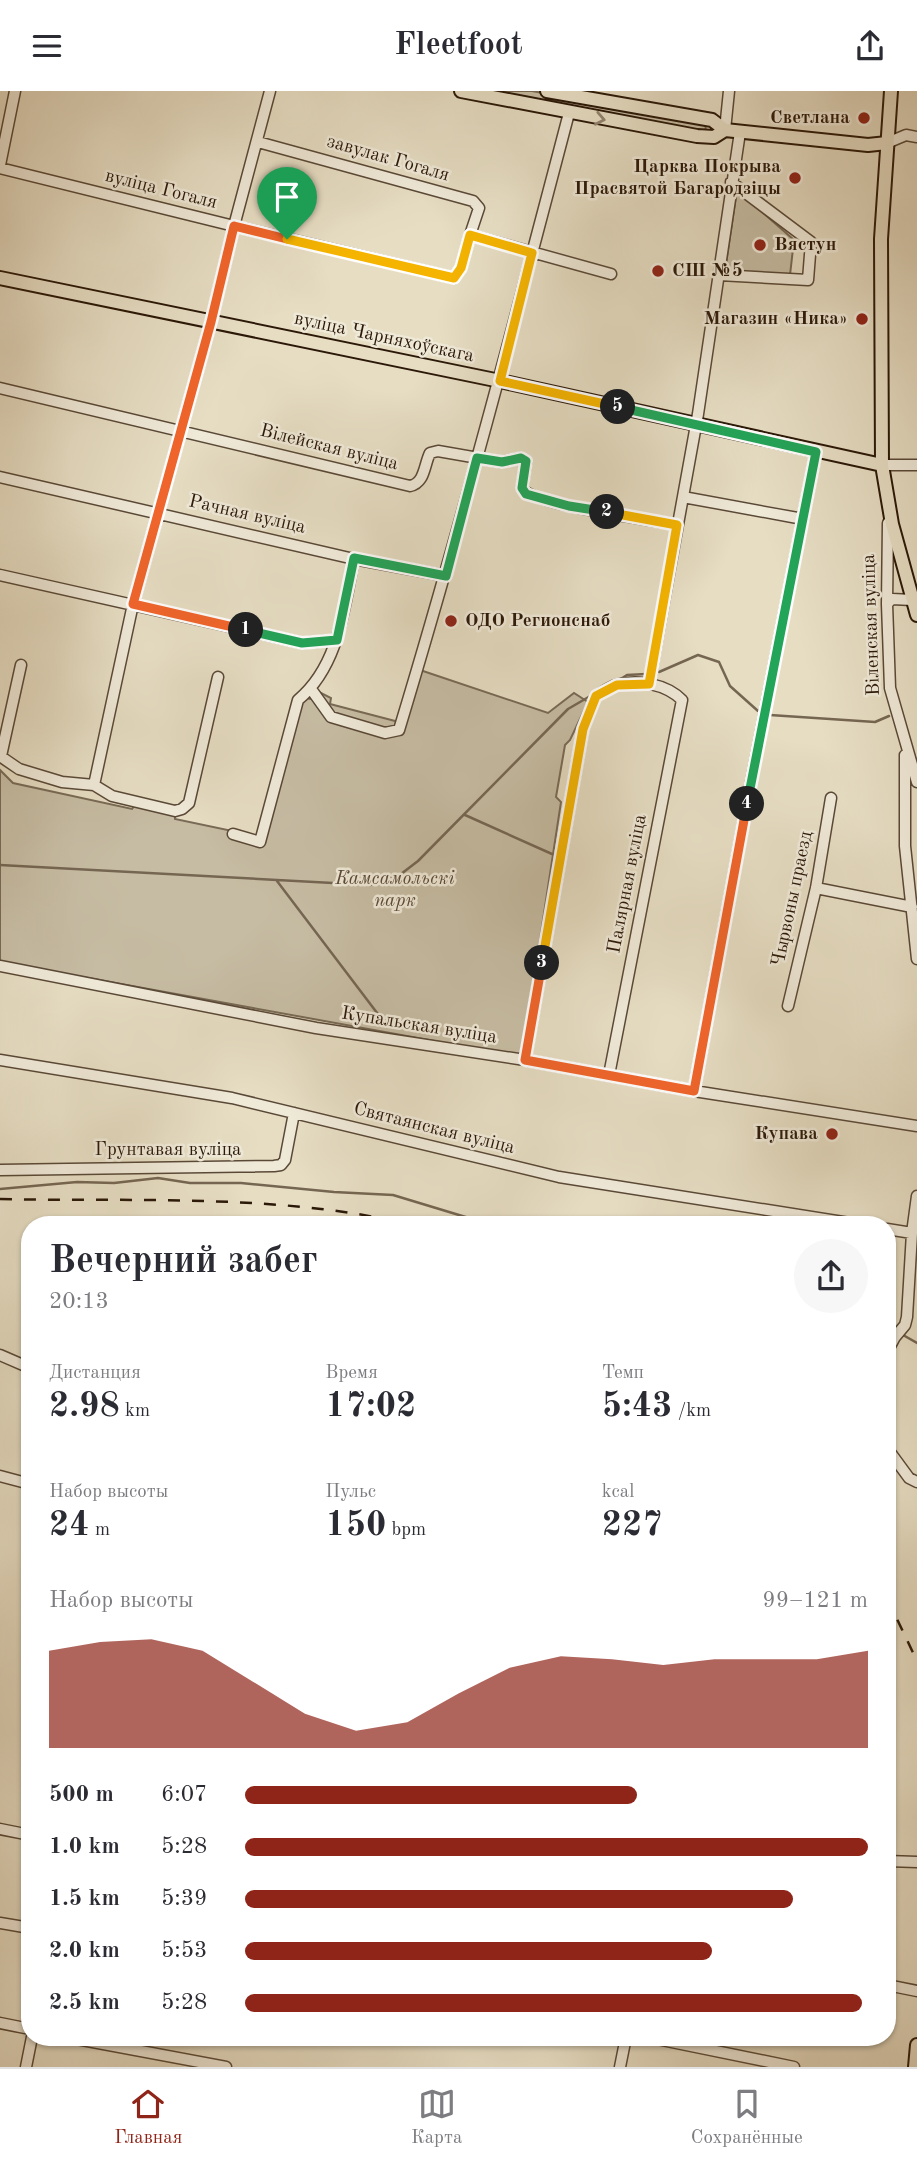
<!DOCTYPE html>
<html lang="ru">
<meta charset="utf-8">
<style>
body{margin:0;font-family:"Old Standard TT",serif;background:#f7f7f7;color:#2b2b33;height:100vh;display:flex;flex-direction:column;font-size:26px;white-space:nowrap}
*{box-sizing:border-box;margin:0}
p{font-size:23px;color:#7c7c81}
.icon{flex:none;width:38px;height:38px;fill:none;stroke:currentColor;stroke-width:2;stroke-linecap:round;stroke-linejoin:round}
.map{position:relative;flex:1;overflow:hidden}
.drawer{position:absolute;left:21px;top:1125px;width:875px;height:830px;display:flex;flex-direction:column;background:#fff;border-radius:28px;box-shadow:0 2px 5px #0004}
.drawer>*{flex:none}
.pin{position:absolute;display:grid;place-items:center;width:60px;height:60px;color:#fff;margin:-72px -30px;border-radius:50% 50% 50% 0;rotate:-45deg;box-shadow:0 0 7px #0007}
.pin .icon{rotate:45deg}
.km{position:absolute;width:35px;height:35px;margin:-18px;border-radius:50%;background:#222;color:#fff;font-size:19px;line-height:35px;text-align:center}
.round{display:grid;place-items:center;flex:none;width:74px;height:74px;border-radius:37px;background:#f7f7f7}
.headline{display:flex;align-items:center;justify-content:space-between;height:119px;padding:0 28px}
h1{font-size:38px;font-weight:600;line-height:52px}
.figures{display:grid;grid-template-columns:repeat(3,1fr);gap:10px;height:119px;padding:7px 28px}
.figures div{display:grid;align-content:center}
.figures b{font-size:35px;font-weight:600}
.figures small{font-size:19px;font-weight:400}
.figures p{font-size:19px}
.chart{height:196px;padding:14px 28px}
.chart p{display:flex;justify-content:space-between}
.chart svg{width:100%;height:126px;margin-top:7px;fill:#8f2418;opacity:.7}
ul{padding:0 28px;list-style:none;font-size:23px}
li{display:grid;grid-template-columns:112px 84px 1fr;align-items:center;height:52px}
li i{height:18px;border-radius:9px;background:#8f2418}
header{display:flex;justify-content:space-between;align-items:center;height:91px;padding:0 28px;background:#fff;font-size:32px;font-weight:600}
.dock{display:flex;justify-content:space-around;align-items:center;height:98px;border-top:2px solid #e1e1e2;background:#fff;font-size:19px;color:#7c7c81}
.dock a{display:grid;justify-items:center;gap:4px}
.dock .current{color:#8f2418}
.map>svg:first-child{display:block}
.green{fill:#c6bca3;stroke:#786a56;stroke-width:2}
.lines{fill:none;stroke-linecap:round;stroke-linejoin:round}
.stream{stroke:#756652;stroke-width:2.5}
.minor-casing{stroke:#5a4937;stroke-width:13}
.major-casing{stroke:#2b1808;stroke-width:16}
.minor{stroke:#efe9d8;stroke-width:10}
.major{stroke:#e6ddc3;stroke-width:12}
.rail{stroke:#2b1808;stroke-width:2.5;stroke-dasharray:12 12;stroke-linecap:butt}
.oneway{stroke:#92846f}
.split-1-casing{stroke:#fff;stroke-width:14}
.split-2-casing{stroke:#fff;stroke-width:14}
.split-3-casing{stroke:#fff;stroke-width:14}
.split-4-casing{stroke:#fff;stroke-width:14}
.split-5-casing{stroke:#fff;stroke-width:14}
.split-6-casing{stroke:#fff;stroke-width:14}
.split-1{stroke:#f0652b;stroke-width:9}
.split-2{stroke:#22a559;stroke-width:9}
.split-3{stroke:#f5b400;stroke-width:9}
.split-4{stroke:#f0652b;stroke-width:9}
.split-5{stroke:#22a559;stroke-width:9}
.split-6{stroke:#f5b400;stroke-width:9}
.poi-dot{fill:#8f2418;stroke:#efe9d8;stroke-width:2.5}
.labels{text-anchor:middle;dominant-baseline:central;stroke-width:5;stroke-linejoin:round;paint-order:stroke}
.poi-label{font-size:19px;font-weight:bold;fill:#2b1808;stroke:#efe9d8;text-anchor:end}
.street-label{font-size:19px;fill:#2b1808;stroke:#efe9d8}
.park-label{font-size:19px;font-style:italic;fill:#5a4936;stroke:#efe9d8}
</style>
<header><svg class="icon" aria-label="menu" viewBox="0 0 24 24"><path d="M4 6h16M4 12h16M4 18h16"/></svg>Fleetfoot<svg class="icon" aria-label="share" viewBox="0 0 24 24"><path d="M12 15V3M7 8l5-5 5 5M5 13v7h14v-7"/></svg></header>
<div class="map">
<svg width="917" height="1976" viewBox="0 0 917 1976">
<rect width="100%" height="100%" fill="#e6ddc3"/>
<filter id="stains"><feTurbulence type="fractalNoise" baseFrequency=".00286" numOctaves="4"/><feColorMatrix values="0 0 0 0 .2 0 0 0 0 .09 0 0 0 0 .02 0 0 0 .5 -.17"/></filter>
<radialGradient id="worn" r=".72"><stop offset=".6" stop-color="#630" stop-opacity="0"/><stop offset="1" stop-color="#630" stop-opacity=".3"/></radialGradient>
<path class="green" d="M472,0H532L706,32L705,44Z
M737,99L794,149L790,184L725,180Z
M417,578L548,622L574,602L588,611L570,649L565,654L556,706L561,711L523,960L517,965L0,871V679L13,692L132,718L135,714L175,725V728L265,747L299,616L302,613L304,606L310,608L319,601L331,607L330,613L399,631Z"/>
<g class="lines">
<path class="stream" d="M659,581L698,564L719,571L730,595L758,620
M619,589L627,584L646,583
M770,624L875,631L889,625
M465,724L552,763
M0,774L370,794L401,783L418,770L568,618L592,604
M277,790L387,935
M0,1098L77,1091L114,1092L158,1087L190,1092H241L334,1101L393,1104L492,1134
M887,1237L890,1238
M903,1244L917,1252"/>
<defs>
<path id="minor" d="M725,39L729,0
M258,51L473,110L479,117L470,144
M887,52L906,44L917,46
M0,74L15,0
M0,77L234,135L454,187L461,177L470,144L611,183
M719,184L808,189L811,151L731,91
M0,297L410,395C425,392 424,374 430,362L438,360L501,371L521,367L526,371L522,397C534,415 649,428 677,434
M882,374H917
M0,386L354,468L446,485
M683,406L803,428
M888,432L887,513L890,597L917,691
M0,484L302,552L337,549
M887,513L892,508L912,509
M649,593L698,323L740,41
M311,598L331,626L385,642L399,639C461,434 515,228 569,22
M905,664V755L917,868
M0,665L19,678L62,691L94,694L112,705L175,720L182,718L189,712L218,586
M1,665L21,574
M94,694L133,513L211,231L234,135L270,0
M233,743L260,751L298,609C339,575 344,517 354,468
M816,797L912,816
M0,875L316,937L525,969L694,1000L917,1035
M788,915L816,797L831,707
M0,969L232,1007L559,1086L862,1134
M525,969L583,638L596,605C602,602 609,596 616,594C638,588 666,593 682,609L609,984
M694,1000L750,696L816,361
M0,1079L274,1075L281,1074L285,1069L294,1022
M887,1138L912,1142
M887,1261L895,1246L905,1234L907,1226L912,1142L917,1105
M0,1264L30,1277
M887,1357L909,1387L917,1391
M0,1385L30,1393
M0,1738L30,1744
M887,1770L917,1771
M0,1832L30,1837
M887,1894L917,1900
M0,1932L30,1938
M66,1946L226,1976
M647,1946L794,1976
M26,1976L32,1946
M620,1976L626,1946"/>
<path id="major" d="M461,0L697,45L714,46L725,39
M547,0L712,29L725,39L868,54L887,52
M891,0L881,148L882,374L892,433L917,524
M0,187L500,290L882,374
M915,1976L917,1954"/>
</defs>
<use href="#minor" class="minor-casing"/>
<use href="#major" class="major-casing"/>
<use href="#minor" class="minor"/>
<use href="#major" class="major"/>
<path class="rail" d="M0,1108C138,1111 278,1102 413,1134
M887,1507L917,1570"/>
</g>
<defs><path id="oneway-chevron" d="M-2-3.5L2.5 0L-2 3.5" fill="none" stroke-width="1.6" stroke-linecap="round" stroke-linejoin="round" transform="scale(1.75)"/></defs>
<use class="oneway" href="#oneway-chevron" transform="translate(600 28) rotate(11)"/>
<g class="lines">
<defs>
<path id="split-1" d="M246,539L133,513L211,231L234,135L287,148"/>
<path id="split-2" d="M246,539L302,552L337,549L354,467L446,485L477,367L502,371L521,367L526,370L522,397L526,403L569,415L607,421"/>
<path id="split-3" d="M542,872L583,638L596,605L617,594L649,593L677,434L607,421"/>
<path id="split-4" d="M542,872L525,969L694,1000L747,713"/>
<path id="split-5" d="M618,316L816,361L747,713"/>
<path id="split-6" d="M287,148L454,187L461,177L470,144L532,162L500,290L618,316"/>
</defs>
<use href="#split-1" class="split-1-casing"/>
<use href="#split-2" class="split-2-casing"/>
<use href="#split-3" class="split-3-casing"/>
<use href="#split-4" class="split-4-casing"/>
<use href="#split-5" class="split-5-casing"/>
<use href="#split-6" class="split-6-casing"/>
<use href="#split-1" class="split-1"/>
<use href="#split-2" class="split-2"/>
<use href="#split-3" class="split-3"/>
<use href="#split-4" class="split-4"/>
<use href="#split-5" class="split-5"/>
<use href="#split-6" class="split-6"/>
</g>
<g class="poi-dot">
<circle cx="864" cy="27" r="7"/>
<circle cx="795" cy="87" r="7"/>
<circle cx="760" cy="154" r="7"/>
<circle cx="658" cy="180" r="7"/>
<circle cx="862" cy="228" r="7"/>
<circle cx="451" cy="530" r="7"/>
<circle cx="832" cy="1043" r="7"/>
</g>
<g class="labels">
<g class="poi-label">
<text x="850" y="27">Светлана</text>
<text x="781" y="76">Царква Покрыва<tspan x="781" dy="22">Прасвятой Багародзіцы</tspan></text>
<text x="774" y="154" text-anchor="start">Вястун</text>
<text x="672" y="180" text-anchor="start">СШ №5</text>
<text x="848" y="228">Магазин «Ника»</text>
<text x="465" y="530" text-anchor="start">ОДО Регионснаб</text>
<text x="818" y="1043">Купава</text>
</g>
<g class="street-label">
<text transform="translate(388 68) rotate(16)">завулак Гогаля</text>
<text transform="translate(161 99) rotate(14)">вуліца Гогаля</text>
<text transform="translate(384 247) rotate(12)">вуліца Чарняхоўскага</text>
<text transform="translate(329 357) rotate(14)">Вілейская вуліца</text>
<text transform="translate(247 424) rotate(13)">Рачная вуліца</text>
<text transform="translate(872 534) rotate(-92)">Віленская вуліца</text>
<text transform="translate(628 793) rotate(-79)">Палярная вуліца</text>
<text transform="translate(793 808) rotate(-78)">Чырвоны праезд</text>
<text transform="translate(419 935) rotate(9)">Купальская вуліца</text>
<text transform="translate(434 1038) rotate(14)">Святаянская вуліца</text>
<text x="168" y="1059">Грунтавая вуліца</text>
</g>
<g class="park-label">
<text x="395" y="788">Камсамольскі<tspan x="395" dy="22">парк</tspan></text>
</g>
</g>
<rect width="100%" height="100%" filter="url(#stains)"/>
<rect width="100%" height="100%" fill="url(#worn)"/>
</svg>
<div class="pin" style="left:287px;top:148px;background:#1e9e55"><svg class="icon" aria-label="arrive" viewBox="0 0 24 24"><path d="M6 21V4h12l-3 4 3 4H6"/></svg></div>
<b class="km" style="left:246px;top:539px">1</b>
<b class="km" style="left:607px;top:421px">2</b>
<b class="km" style="left:542px;top:872px">3</b>
<b class="km" style="left:747px;top:713px">4</b>
<b class="km" style="left:618px;top:316px">5</b>
<section class="drawer">
<div class="headline"><div><h1>Вечерний забег</h1><p>20:13</p></div><a class="round"><svg class="icon" aria-label="share" viewBox="0 0 24 24"><path d="M12 15V3M7 8l5-5 5 5M5 13v7h14v-7"/></svg></a></div>
<div class="figures">
<div><p>Дистанция</p><b>2.98<small> km</small></b></div>
<div><p>Время</p><b>17:02</b></div>
<div><p>Темп</p><b>5:43<small> /km</small></b></div>
</div>
<div class="figures">
<div><p>Набор высоты</p><b>24<small> m</small></b></div>
<div><p>Пульс</p><b>150<small> bpm</small></b></div>
<div><p>kcal</p><b>227</b></div>
</div>
<div class="chart"><p><span>Набор высоты</span>99–121 m</p>
<svg viewBox="0 0 160 44" preserveAspectRatio="none"><path d="M0 44V10L10 7L20 6L30 10L40 21L50 32L60 38L70 35L80 25L90 16L100 12L110 13L120 15L130 13L140 13L150 13L160 10V44z"/></svg>
</div>
<ul>
<li><b>500 m</b>6:07<i style="width:63%"></i></li>
<li><b>1.0 km</b>5:28<i style="width:100%"></i></li>
<li><b>1.5 km</b>5:39<i style="width:88%"></i></li>
<li><b>2.0 km</b>5:53<i style="width:75%"></i></li>
<li><b>2.5 km</b>5:28<i style="width:99%"></i></li>
</ul>
</section>
</div>
<nav class="dock">
<a class="current"><svg class="icon" aria-label="home" viewBox="0 0 24 24"><path d="M3 11l9-7 9 7M6 9v11h12V9"/></svg>Главная</a>
<a><svg class="icon" aria-label="map" viewBox="0 0 24 24"><path d="M3 6l6-2 6 2 6-2v14l-6 2-6-2-6 2zM9 4v14M15 6v14"/></svg>Карта</a>
<a><svg class="icon" aria-label="saved" viewBox="0 0 24 24"><path d="M7 4h10v16l-5-4-5 4z"/></svg>Сохранённые</a>
</nav>
